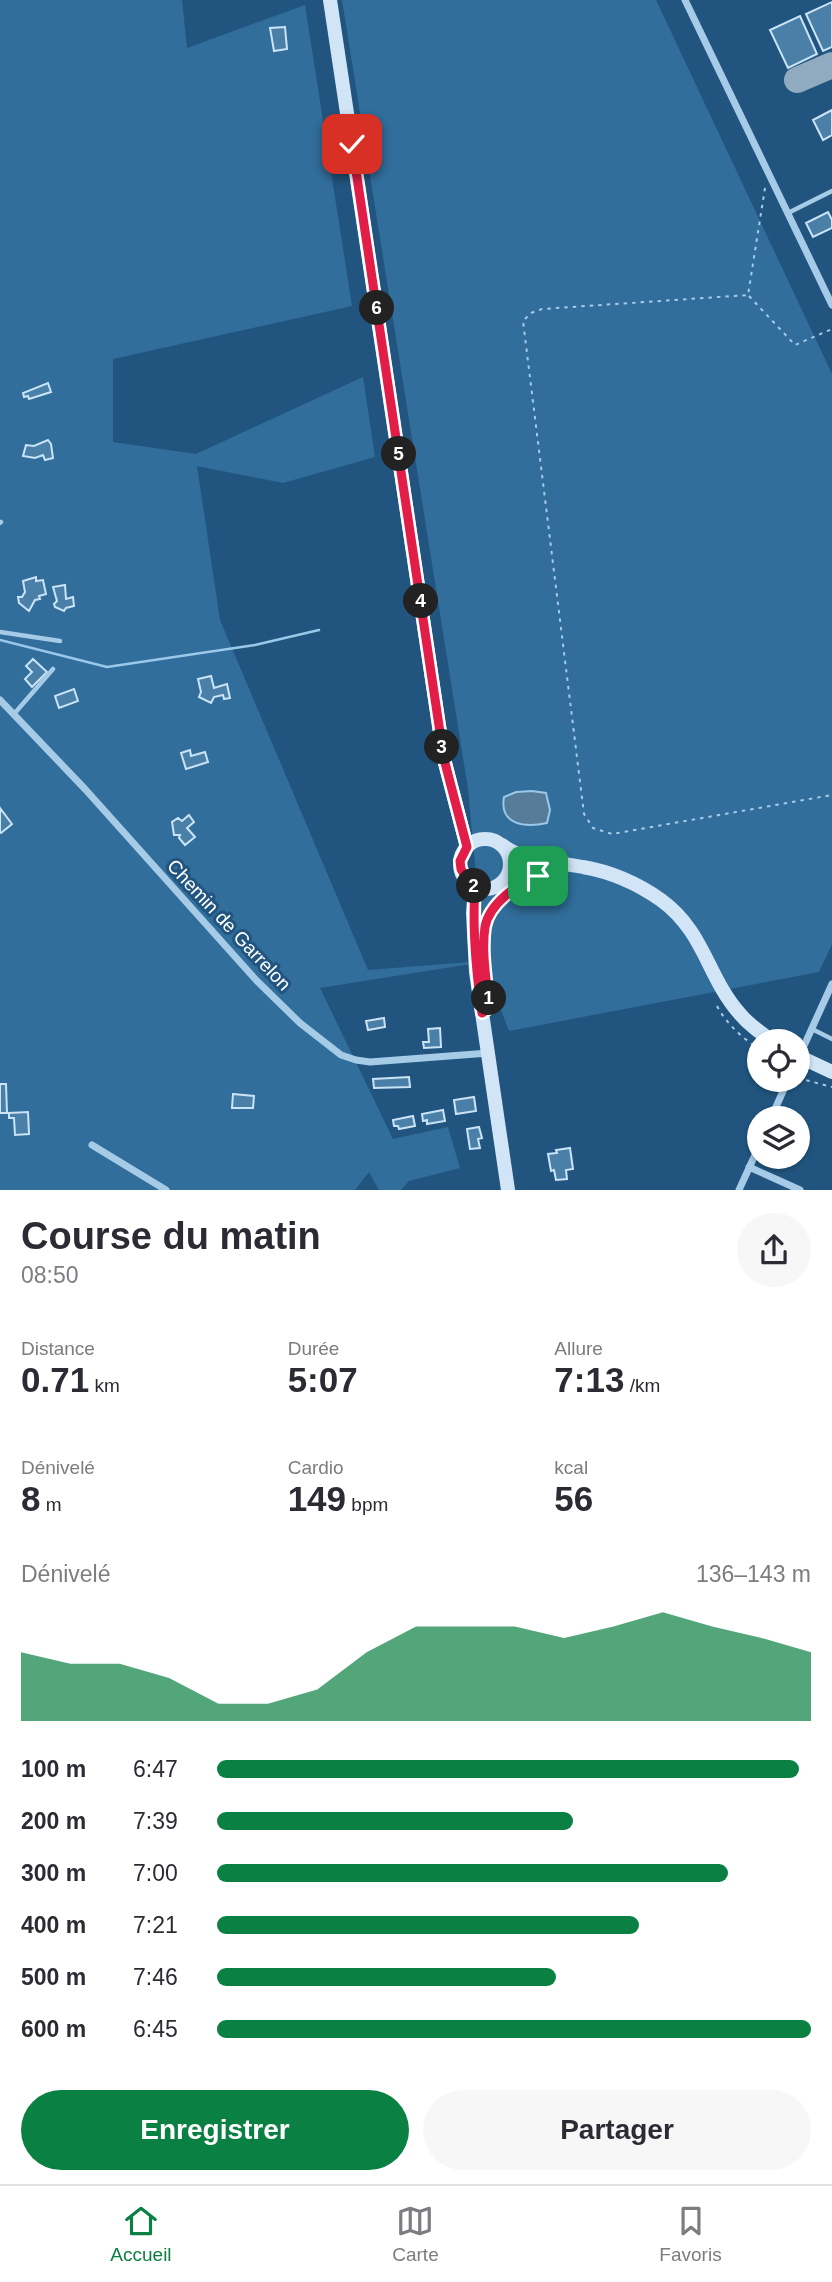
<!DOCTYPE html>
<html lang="fr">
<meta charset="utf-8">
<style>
body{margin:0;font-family:Helvetica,sans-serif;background:#f7f7f7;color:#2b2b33;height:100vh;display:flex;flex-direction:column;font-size:26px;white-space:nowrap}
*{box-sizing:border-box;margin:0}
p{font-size:23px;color:#7c7c81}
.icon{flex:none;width:38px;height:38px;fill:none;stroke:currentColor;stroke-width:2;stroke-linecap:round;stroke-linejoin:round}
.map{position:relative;height:1190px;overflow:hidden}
.details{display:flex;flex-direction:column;background:#fff;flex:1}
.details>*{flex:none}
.tools{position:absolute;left:747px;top:1029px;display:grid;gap:14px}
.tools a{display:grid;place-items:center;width:63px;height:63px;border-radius:50%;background:#fff;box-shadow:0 2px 5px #0004;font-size:35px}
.pin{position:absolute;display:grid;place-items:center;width:60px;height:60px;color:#fff;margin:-30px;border-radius:14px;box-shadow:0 4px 10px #0006}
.km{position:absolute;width:35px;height:35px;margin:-18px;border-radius:50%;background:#222;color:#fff;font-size:19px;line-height:35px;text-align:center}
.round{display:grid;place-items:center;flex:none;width:74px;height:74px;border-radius:37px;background:#f7f7f7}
.headline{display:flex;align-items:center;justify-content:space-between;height:119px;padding:0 21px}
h1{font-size:38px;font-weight:800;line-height:52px}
.stats{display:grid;grid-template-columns:repeat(3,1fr);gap:10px;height:119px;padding:7px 21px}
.stats div{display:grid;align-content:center}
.stats b{font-size:35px;font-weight:800}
.stats small{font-size:19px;font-weight:400}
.stats p{font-size:19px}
.chart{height:196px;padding:14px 21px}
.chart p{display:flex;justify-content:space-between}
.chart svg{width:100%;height:126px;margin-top:7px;fill:#0b8043;opacity:.7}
.action{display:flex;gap:14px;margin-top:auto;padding:14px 21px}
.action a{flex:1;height:80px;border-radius:42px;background:#0b8043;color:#fff;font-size:28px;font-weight:800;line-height:80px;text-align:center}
.action a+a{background:#f7f7f7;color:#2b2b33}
ul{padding:0 21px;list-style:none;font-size:23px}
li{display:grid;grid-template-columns:112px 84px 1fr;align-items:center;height:52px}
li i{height:18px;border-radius:9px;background:#0b8043}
.tab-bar{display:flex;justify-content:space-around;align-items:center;height:98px;border-top:2px solid #e1e1e2;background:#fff;font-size:19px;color:#7c7c81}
.tab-bar a{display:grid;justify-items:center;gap:4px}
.tab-bar .selected{color:#0b8043}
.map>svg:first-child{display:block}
.green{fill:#316e9b}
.water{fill:#577c9a;stroke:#9ac8e8;stroke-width:2}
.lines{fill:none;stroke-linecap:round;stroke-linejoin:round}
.stream{stroke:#9ac8e8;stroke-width:2.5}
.taxiway{stroke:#90aabf;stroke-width:26}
.building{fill:#4a7fa8;stroke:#cae3f5;stroke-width:2}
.path{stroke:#a6cbe7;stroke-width:2;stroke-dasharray:3.5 5;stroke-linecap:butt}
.service{stroke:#a6cbe7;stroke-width:4.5}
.minor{stroke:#a6cbe7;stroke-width:7}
.secondary{stroke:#d1e5f6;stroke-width:14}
.route-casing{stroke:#fff;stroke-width:14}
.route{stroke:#e11d48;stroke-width:9}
.labels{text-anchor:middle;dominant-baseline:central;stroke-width:6;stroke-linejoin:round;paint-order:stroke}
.street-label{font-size:19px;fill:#fff;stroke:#21557f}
</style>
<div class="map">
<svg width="832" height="1190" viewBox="0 0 832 1190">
<rect width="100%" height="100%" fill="#21557f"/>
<path class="green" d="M0,0H182L187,48L305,5L352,306L113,359V442L196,454L363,377L375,457L283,483L197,466L220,620L368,970L484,961L468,789L342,0H656L832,374V944L819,972L509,1031L483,962L320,988L393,1139L448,1127L460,1168L409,1181L401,1190H379L369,1172L355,1190H0Z"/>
<path class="water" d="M532,791L546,793L550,810L547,823C525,828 499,825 504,797L516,792Z"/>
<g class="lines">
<path class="stream" d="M0,640L107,667L255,645L319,630"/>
<path class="taxiway" d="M797,80L832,65"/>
</g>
<path class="building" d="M832,2V47L823,51L806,14Z
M800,16L817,54L788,68L770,30Z
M285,27L287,49L274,51L270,28Z
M832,110V135L823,140L813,120Z
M828,212L832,220V228L813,237L806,223Z
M48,383L51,392L29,399L28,396L24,397L23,393Z
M48,440L51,444L53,458L45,460L43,455L35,458L23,456L26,445L34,446Z
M36,577V581L43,580L46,594L39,596L40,599L35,600L29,611L19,603L18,597H22L25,592L23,581Z
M65,585L66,599L73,597L74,606L66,608L64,611L55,607L54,604L57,601L53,587Z
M33,659L47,672L32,687L25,679L32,672L26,666Z
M211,676L214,688L227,684L230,698L224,699L223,695L214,697L211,703L199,697L201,692L198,679Z
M74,689L78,701L59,708L55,696Z
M190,750L191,756L205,752L208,762L186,769L181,753Z
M0,808L12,824L1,833L0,832Z
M189,815L194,822L187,828L195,837L185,845L179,838L180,835H174L172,822L178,818L182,821Z
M384,1018L385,1027L368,1030L366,1021Z
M440,1028L441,1047L424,1048L423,1042H429L428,1029Z
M409,1077L410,1087L374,1088L373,1079Z
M0,1084H6L7,1113H0Z
M233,1094L254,1096L253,1108H232Z
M474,1097L476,1111L456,1114L454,1100Z
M443,1110L445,1121L427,1124V1120L423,1121L422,1114Z
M28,1112L29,1134L15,1135L14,1118H9V1113Z
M413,1116L415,1126L399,1129L398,1126H394L393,1120Z
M479,1127L482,1138L478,1139L480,1148L470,1149L467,1129Z
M570,1148L573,1169L566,1170L567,1179L556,1180L554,1170L551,1171L548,1154L557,1153L556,1150Z"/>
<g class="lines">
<path class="path" d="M765,188L748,295L542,309L531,313L523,321L584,814L593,828L612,834L832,795
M749,296L795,345L832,329
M486,925C498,894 521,876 555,876
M717,1006C727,1025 743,1038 760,1050
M798,1078L832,1087"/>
<path class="service" d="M788,213L832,191
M0,523L1,522
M0,632L60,641
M14,714L53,669
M812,1029L832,1039"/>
<path class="minor" d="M685,0L832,305
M0,700L85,789L256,980L300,1023L341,1055L356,1060L370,1062L489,1053
M798,1059L832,984
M771,1118L788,1080
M92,1145L166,1190
M749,1167L800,1190
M739,1190L760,1144"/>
<path class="secondary" d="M330,0L444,759L467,847
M460 864a25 25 0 1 1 50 0a25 25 0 1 1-50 0Z
M502,845C527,863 553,861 583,867C612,872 637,883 661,900C705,932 707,977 740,1014C749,1025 761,1033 773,1041
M475,887L473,913L476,972L508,1190
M798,1056L832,1072"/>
</g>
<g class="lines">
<defs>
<path id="route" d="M352,144L444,759L467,847L460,861L461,869L469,883L475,887C472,929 476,971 482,1013L489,1008C487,983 481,952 485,927C489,904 518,883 538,876"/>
</defs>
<use href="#route" class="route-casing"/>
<use href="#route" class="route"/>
</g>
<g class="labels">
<g class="street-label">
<text transform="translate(229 925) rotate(47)">Chemin de Garrelon</text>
</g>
</g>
</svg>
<div class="tools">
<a><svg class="icon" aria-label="locate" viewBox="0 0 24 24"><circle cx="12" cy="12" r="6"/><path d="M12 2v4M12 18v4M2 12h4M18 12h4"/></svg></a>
<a><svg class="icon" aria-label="layers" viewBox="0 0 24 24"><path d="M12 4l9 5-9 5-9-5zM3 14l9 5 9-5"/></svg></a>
</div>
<div class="pin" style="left:538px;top:876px;background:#1e9e55"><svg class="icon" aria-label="arrive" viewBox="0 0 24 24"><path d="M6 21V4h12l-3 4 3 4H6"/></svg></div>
<div class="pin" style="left:352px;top:144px;background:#d93025"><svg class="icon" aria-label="check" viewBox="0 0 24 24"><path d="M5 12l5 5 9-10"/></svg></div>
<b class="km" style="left:489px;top:998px">1</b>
<b class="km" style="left:474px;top:886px">2</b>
<b class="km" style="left:442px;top:747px">3</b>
<b class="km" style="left:421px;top:601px">4</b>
<b class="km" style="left:399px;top:454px">5</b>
<b class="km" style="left:377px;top:308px">6</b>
</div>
<section class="details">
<div class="headline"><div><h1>Course du matin</h1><p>08:50</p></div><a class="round"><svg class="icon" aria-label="share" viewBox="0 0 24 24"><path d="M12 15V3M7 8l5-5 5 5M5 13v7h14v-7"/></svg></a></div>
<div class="stats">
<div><p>Distance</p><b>0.71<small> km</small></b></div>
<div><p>Durée</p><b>5:07</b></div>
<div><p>Allure</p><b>7:13<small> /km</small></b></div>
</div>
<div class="stats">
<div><p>Dénivelé</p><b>8<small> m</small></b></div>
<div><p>Cardio</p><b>149<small> bpm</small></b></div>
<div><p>kcal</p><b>56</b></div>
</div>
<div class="chart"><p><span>Dénivelé</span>136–143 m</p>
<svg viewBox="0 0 160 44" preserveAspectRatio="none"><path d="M0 44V20L10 24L20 24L30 29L40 38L50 38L60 33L70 20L80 11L90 11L100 11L110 15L120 11L130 6L140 11L150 15L160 20V44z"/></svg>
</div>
<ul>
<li><b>100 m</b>6:47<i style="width:98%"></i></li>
<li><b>200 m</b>7:39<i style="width:60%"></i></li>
<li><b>300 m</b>7:00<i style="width:86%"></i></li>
<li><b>400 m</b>7:21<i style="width:71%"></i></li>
<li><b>500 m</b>7:46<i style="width:57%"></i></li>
<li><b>600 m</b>6:45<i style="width:100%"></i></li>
</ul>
<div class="action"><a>Enregistrer</a><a>Partager</a></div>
</section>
<nav class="tab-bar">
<a class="selected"><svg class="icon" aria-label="home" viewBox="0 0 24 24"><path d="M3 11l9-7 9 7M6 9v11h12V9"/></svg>Accueil</a>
<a><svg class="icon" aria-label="map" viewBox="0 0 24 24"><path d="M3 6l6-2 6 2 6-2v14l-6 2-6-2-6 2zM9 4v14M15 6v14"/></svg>Carte</a>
<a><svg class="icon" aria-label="saved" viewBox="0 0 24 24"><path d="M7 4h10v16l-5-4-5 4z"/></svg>Favoris</a>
</nav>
